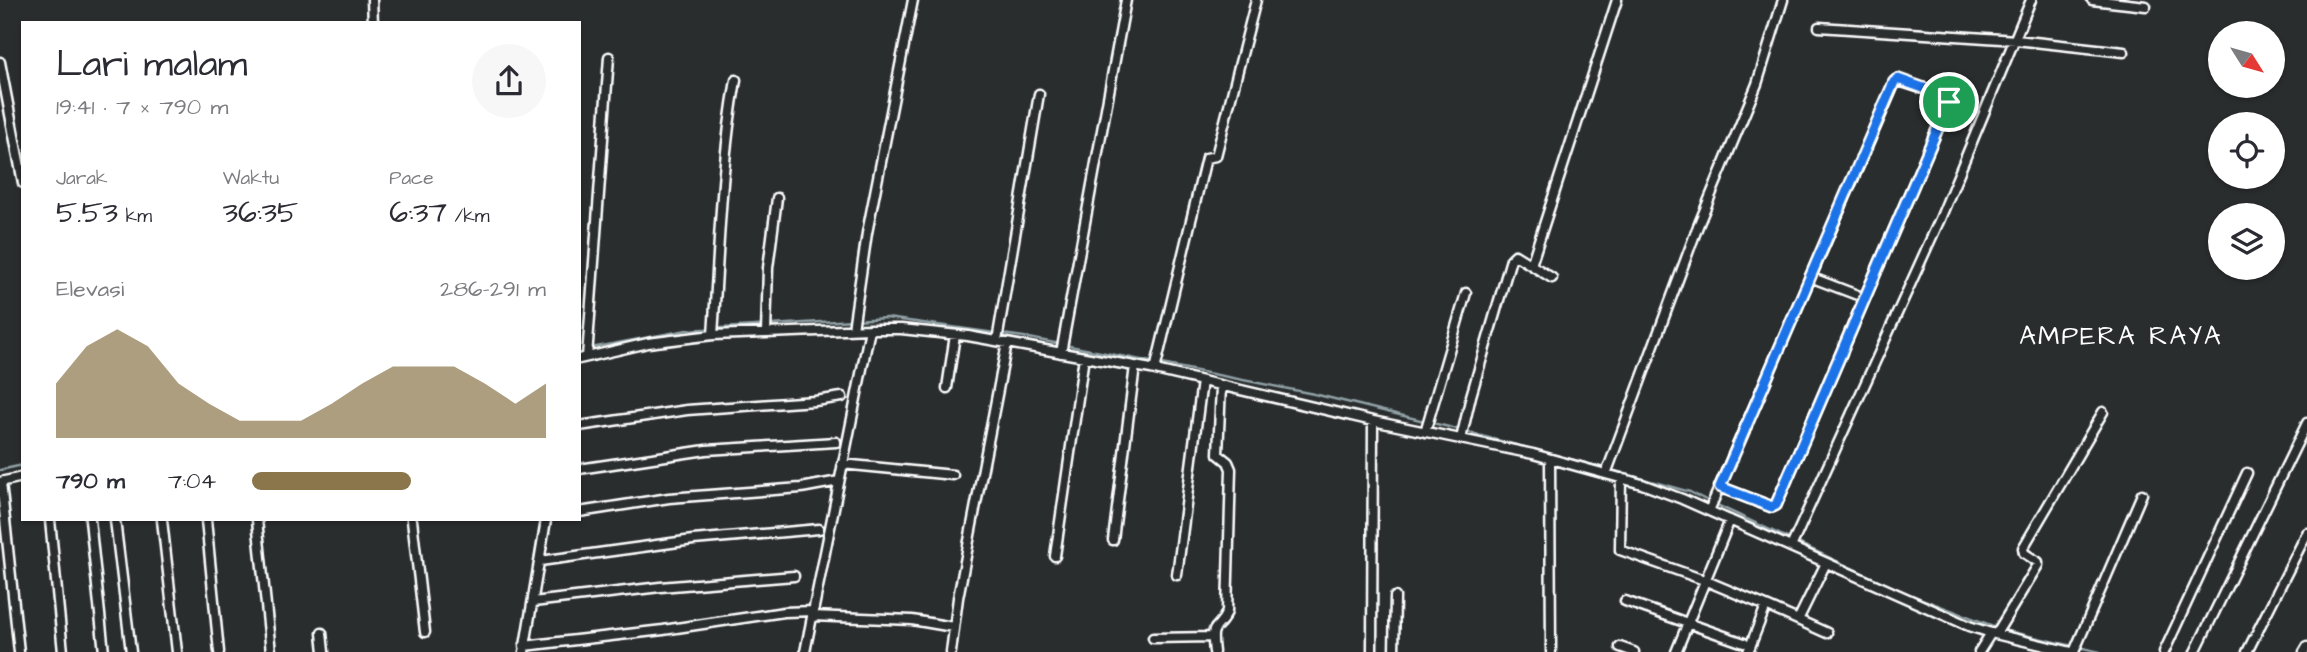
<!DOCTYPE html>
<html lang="id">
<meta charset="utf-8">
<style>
body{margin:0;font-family:"Architects Daughter",sans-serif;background:#f7f7f7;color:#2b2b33;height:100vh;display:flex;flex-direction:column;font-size:26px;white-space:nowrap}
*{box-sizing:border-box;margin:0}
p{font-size:23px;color:#7c7c81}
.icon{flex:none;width:38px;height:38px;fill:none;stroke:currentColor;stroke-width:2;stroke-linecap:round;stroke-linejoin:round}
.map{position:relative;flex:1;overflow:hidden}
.side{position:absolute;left:21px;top:21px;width:560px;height:500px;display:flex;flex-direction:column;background:#fff;border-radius:0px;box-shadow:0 2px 5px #0004}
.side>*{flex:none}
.needle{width:46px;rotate:127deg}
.buttons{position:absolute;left:2208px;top:21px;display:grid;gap:14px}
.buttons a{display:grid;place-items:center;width:77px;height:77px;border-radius:50%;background:#fff;box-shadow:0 2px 5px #0004;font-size:35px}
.pin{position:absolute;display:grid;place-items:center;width:60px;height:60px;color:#fff;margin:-30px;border:4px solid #fff;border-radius:50%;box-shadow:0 2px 7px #0007}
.round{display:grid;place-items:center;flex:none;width:74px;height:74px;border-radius:37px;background:#f7f7f7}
.head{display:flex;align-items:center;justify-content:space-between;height:119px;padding:0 35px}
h1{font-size:38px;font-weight:600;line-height:52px}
.figures{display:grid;grid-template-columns:repeat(3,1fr);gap:10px;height:119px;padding:7px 35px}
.figures div{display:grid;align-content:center}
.figures b{font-size:30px;font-weight:600}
.figures small{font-size:19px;font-weight:400}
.figures p{font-size:19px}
.chart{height:196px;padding:14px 35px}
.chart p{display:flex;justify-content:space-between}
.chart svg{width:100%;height:126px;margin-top:7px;fill:#8a764a;opacity:.7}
ul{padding:0 35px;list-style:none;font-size:23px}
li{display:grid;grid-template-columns:112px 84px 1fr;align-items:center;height:52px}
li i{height:18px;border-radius:9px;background:#8a764a}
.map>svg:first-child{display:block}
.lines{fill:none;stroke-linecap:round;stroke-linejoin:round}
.stream{stroke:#90a1a6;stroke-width:2.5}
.minor-casing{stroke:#fff;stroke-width:13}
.minor{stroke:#2a2d2e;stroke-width:8}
.route-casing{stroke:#fff;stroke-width:14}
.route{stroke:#1a73e8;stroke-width:9}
.labels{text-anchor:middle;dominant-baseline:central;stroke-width:6;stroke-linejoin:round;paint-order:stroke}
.quarter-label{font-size:26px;letter-spacing:2px;fill:#fff;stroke:#2a2d2e}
</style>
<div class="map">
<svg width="2307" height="652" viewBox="0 0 2307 652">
<rect width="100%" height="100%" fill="#2a2d2e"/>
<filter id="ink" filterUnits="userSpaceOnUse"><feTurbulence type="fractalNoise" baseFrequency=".0143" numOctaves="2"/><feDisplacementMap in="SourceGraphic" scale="14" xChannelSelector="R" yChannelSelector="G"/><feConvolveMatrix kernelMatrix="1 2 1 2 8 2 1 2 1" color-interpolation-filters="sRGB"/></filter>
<g filter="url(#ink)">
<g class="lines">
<path class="stream" d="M591,348L687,330L887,318L1024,337L1314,394L1457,429
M1470,433L1601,467
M0,470L23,465
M1615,471L1690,492L1706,500
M1719,506L1787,538
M1800,544L1903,592L1993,626
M2003,630L2069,645
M2083,648L2100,652"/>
<defs>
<path id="minor" d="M372,0L373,23
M2092,0L2146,6
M1819,27L2016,40L2124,52
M0,62L23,183
M1531,265L1617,0
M1810,277L1865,298
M853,329L867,233L913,0
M766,333L768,268L777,198
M713,335C719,249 721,164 736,80
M997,341L1039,94
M1061,353L1126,0
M587,357L609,57
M579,359L648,343L713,335L870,329H901L968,336L1151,369L1373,421L1533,454L1642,484L1682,499L1969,626L1991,633L2071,652
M1155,370L1206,158L1216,156L1256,0
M947,388L955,335
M579,426L687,410L815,401L842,397
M1425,432L1466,293
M1461,439L1471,396L1511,259L1515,255L1552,278
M1550,459L1551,652
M842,464L953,475
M579,469L706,450L836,442
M1606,474L1698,226L1757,84L1783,0
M1621,478L1620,550L1704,580L1766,606
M0,482L23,477
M1,482L19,652
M1709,511L1896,80L1946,96L1949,102L1776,505L1772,507L1720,487
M579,512L669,498L801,488L839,481
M50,520L63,652
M90,520L104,652
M115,520L131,652
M162,520L177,652
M206,520L219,652
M257,520L271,652
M412,520L425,632
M1113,540L1135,366
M1791,547L1940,219L2031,0
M1055,556L1084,357
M540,561L693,540L819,529
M1177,575L1202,381
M1625,601L1744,643
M533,602L660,587L794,576
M812,616L912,620L953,627
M1798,620L1827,633
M322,633L324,652
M1996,634L2038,565V562L2024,553L2023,548L2103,412
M1153,638L1212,637
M524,646L663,630L784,612L813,611
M1620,647L1634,652
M524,652L546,520
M805,652L870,329
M951,652L958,598L1007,343
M1214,652C1210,620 1217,634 1227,612L1231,469L1228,462L1218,454L1221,386
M1372,652L1373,421
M1394,652L1395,597
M1676,652L1730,520
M1748,652L1766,606L1798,620L1826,563
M1979,652L1991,633
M2074,652L2142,494
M2164,652L2247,473
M2195,652L2307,423
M2247,652L2307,533
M2304,652L2307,647"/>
</defs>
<use href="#minor" class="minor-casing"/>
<use href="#minor" class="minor"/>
</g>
</g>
<g class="lines" filter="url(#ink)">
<defs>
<path id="route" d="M1898,79L1946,96L1949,102L1776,505L1772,507L1720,487L1894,82Z"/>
</defs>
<use href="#route" class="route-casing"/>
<use href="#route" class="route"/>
</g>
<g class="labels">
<g class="quarter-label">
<text x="2121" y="336">AMPERA RAYA</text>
</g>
</g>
</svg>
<div class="buttons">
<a><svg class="needle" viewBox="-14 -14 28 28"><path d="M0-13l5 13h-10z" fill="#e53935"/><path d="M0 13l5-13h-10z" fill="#7c7c81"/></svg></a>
<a><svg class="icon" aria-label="locate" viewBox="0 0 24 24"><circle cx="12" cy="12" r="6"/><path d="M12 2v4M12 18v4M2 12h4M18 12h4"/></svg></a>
<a><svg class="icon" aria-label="layers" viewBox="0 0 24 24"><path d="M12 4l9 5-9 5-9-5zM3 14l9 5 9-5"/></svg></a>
</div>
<div class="pin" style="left:1949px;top:102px;background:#1e9e55"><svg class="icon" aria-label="arrive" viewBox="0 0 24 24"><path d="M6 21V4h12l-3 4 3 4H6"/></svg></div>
<section class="side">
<div class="head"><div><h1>Lari malam</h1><p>19:41 · 7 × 790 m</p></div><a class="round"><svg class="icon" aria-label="share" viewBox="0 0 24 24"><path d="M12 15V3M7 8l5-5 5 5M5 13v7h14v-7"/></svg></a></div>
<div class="figures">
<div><p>Jarak</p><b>5.53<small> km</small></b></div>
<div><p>Waktu</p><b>36:35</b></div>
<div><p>Pace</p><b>6:37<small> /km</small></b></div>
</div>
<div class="chart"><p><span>Elevasi</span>286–291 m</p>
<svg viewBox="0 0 160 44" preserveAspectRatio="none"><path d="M0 44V25L10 12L20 6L30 12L40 25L50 32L60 38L70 38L80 38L90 32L100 25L110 19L120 19L130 19L140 25L150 32L160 25V44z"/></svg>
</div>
<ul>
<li><b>790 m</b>7:04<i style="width:54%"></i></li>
</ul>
</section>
</div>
